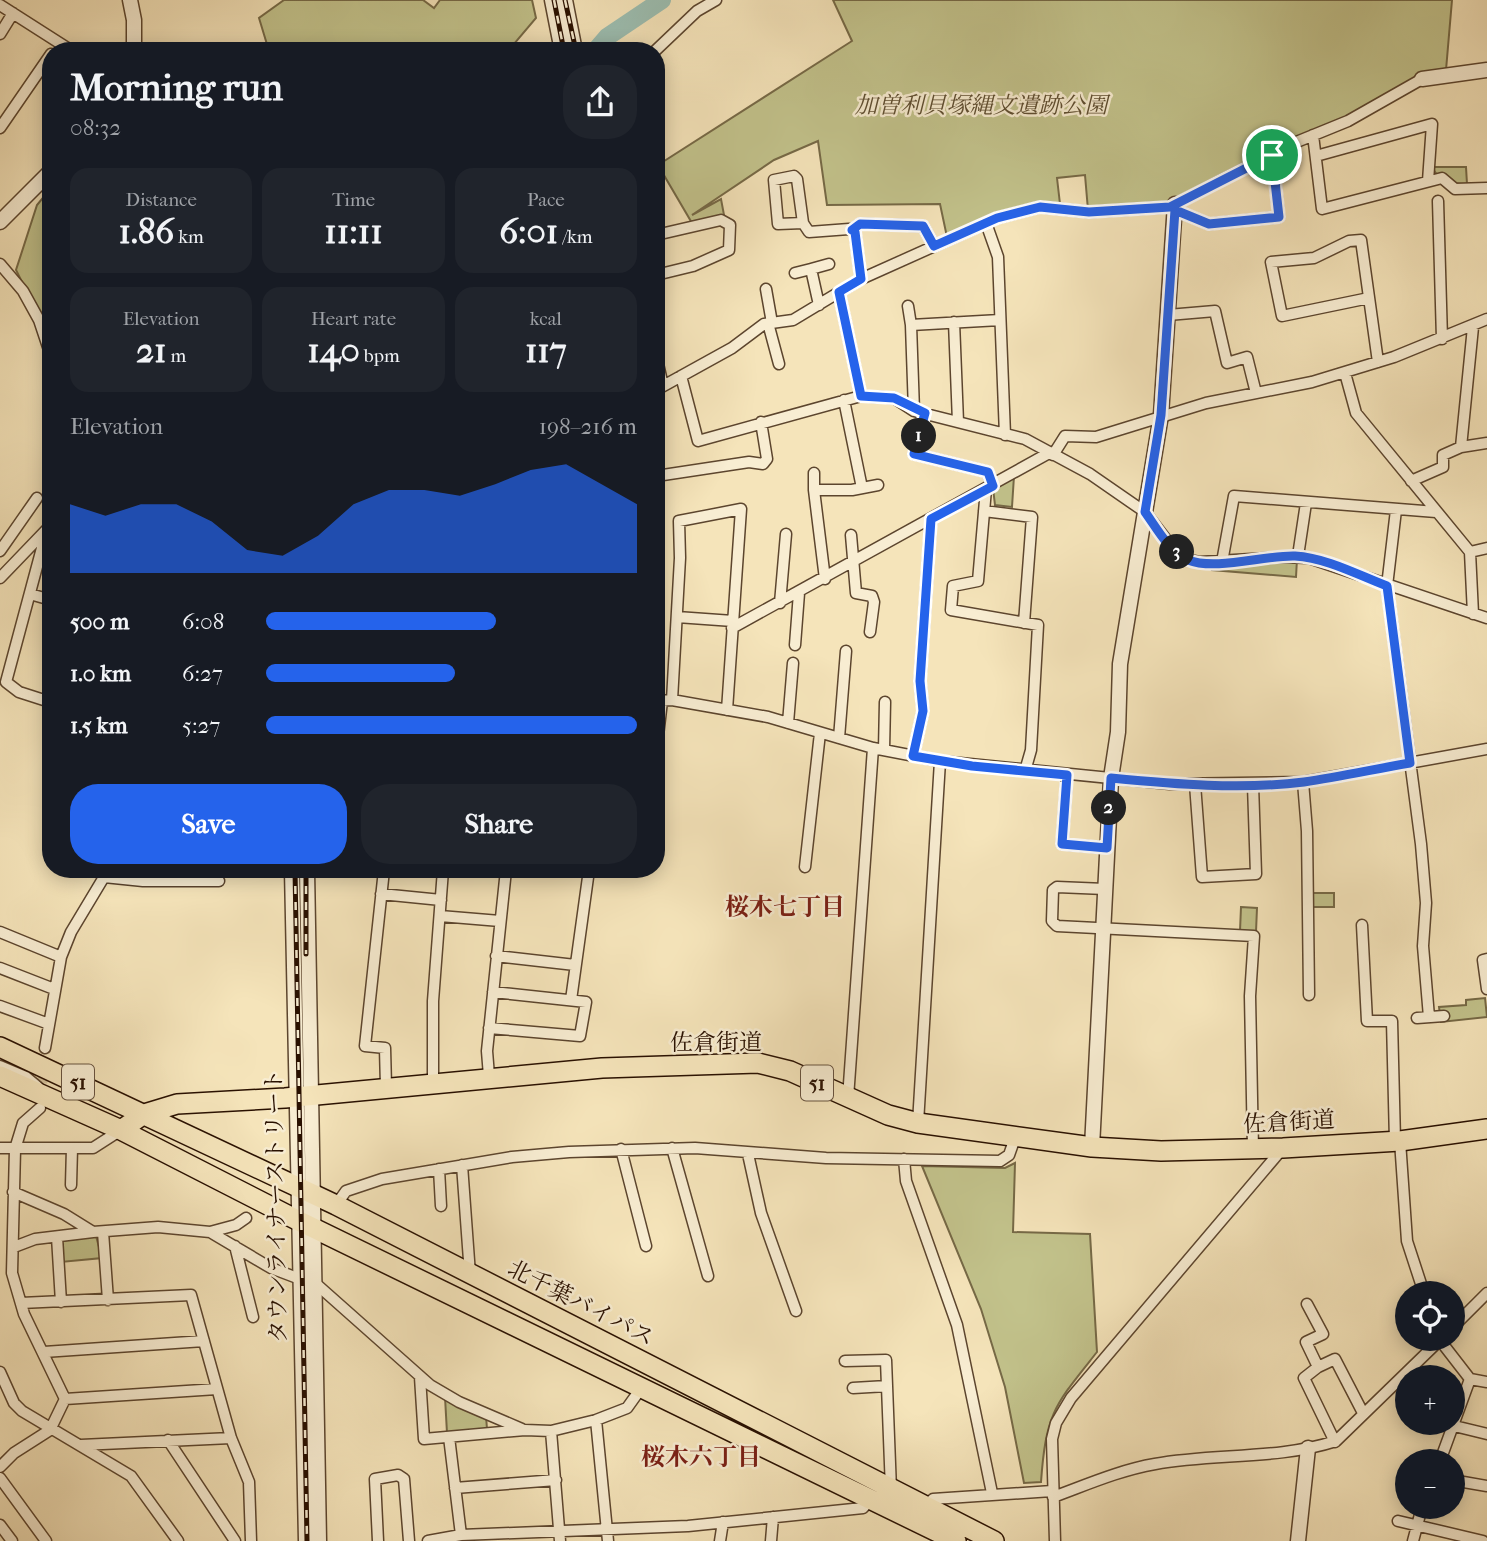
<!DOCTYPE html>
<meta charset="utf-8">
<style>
body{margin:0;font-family:"IM FELL French Canon","Noto Serif JP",serif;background:#20242c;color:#f1f3f6;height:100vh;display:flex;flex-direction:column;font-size:26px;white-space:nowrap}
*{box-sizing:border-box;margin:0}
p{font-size:23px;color:#9ea1a6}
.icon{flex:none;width:38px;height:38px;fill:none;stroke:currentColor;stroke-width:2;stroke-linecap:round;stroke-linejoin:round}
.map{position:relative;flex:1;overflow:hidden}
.sheet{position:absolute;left:42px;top:42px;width:623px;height:836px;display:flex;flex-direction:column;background:#171b24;border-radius:28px;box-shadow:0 4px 18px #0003}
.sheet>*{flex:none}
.tools{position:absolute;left:1395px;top:1281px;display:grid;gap:14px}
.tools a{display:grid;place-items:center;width:70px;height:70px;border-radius:50%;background:#171b24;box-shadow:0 4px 18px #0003;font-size:35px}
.pin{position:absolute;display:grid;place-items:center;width:60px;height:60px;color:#fff;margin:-30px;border:4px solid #fff;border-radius:50%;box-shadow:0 2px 7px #0007}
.km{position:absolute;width:35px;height:35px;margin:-18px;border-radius:50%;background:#222;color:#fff;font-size:19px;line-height:35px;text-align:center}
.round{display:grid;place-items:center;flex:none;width:74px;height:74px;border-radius:28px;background:#20242c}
.headline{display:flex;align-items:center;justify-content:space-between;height:119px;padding:0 28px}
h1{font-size:38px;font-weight:700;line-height:52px}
.stats{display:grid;grid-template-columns:repeat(3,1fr);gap:10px;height:119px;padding:7px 28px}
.stats div{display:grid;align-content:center;border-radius:18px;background:#20242c;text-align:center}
.stats b{font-size:35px;font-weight:700}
.stats small{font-size:19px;font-weight:400}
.stats p{font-size:19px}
.chart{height:196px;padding:14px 28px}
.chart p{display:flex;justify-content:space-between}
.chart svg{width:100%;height:126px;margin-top:7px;fill:#2563eb;opacity:.7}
.primary-button{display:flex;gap:14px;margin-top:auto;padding:14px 28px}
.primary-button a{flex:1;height:80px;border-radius:28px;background:#2563eb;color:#fff;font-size:28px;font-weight:700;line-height:80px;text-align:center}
.primary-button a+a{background:#20242c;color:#f1f3f6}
ul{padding:0 28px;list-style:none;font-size:23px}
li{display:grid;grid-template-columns:112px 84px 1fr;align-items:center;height:52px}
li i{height:18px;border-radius:9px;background:#2563eb}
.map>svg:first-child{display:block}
.green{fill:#c2c28b;stroke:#766946;stroke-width:2}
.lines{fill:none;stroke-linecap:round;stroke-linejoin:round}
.river{stroke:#9cbeb1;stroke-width:18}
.minor-tunnel{stroke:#d6c49e;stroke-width:10;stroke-dasharray:10 5;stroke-linecap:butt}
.minor-casing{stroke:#5c452e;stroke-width:13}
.tertiary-casing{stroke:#5c452e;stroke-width:17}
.trunk-casing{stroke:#291000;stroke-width:22}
.minor{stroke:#f8edd2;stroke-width:10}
.tertiary{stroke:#f8edd2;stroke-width:14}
.trunk{stroke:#f5e4ba;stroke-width:19}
.rail-casing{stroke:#291000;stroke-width:5}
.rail{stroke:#f8edd2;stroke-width:2.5;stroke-dasharray:8;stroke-linecap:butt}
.route-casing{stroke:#fff;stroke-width:14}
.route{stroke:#2563eb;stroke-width:9}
.labels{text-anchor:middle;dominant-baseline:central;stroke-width:5;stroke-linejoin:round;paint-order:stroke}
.shield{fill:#f8edd2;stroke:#67523f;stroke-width:2}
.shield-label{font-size:21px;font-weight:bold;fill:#291000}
.park-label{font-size:23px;font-style:italic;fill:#5f4e31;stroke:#f8edd2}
.street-label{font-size:23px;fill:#291000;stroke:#f8edd2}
.neighbourhood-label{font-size:24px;font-weight:bold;fill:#7a1f14;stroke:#f8edd2}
</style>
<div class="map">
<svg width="1487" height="1541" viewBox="0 0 1487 1541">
<rect width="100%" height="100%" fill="#f5e4ba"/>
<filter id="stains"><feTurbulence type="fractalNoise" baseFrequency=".00286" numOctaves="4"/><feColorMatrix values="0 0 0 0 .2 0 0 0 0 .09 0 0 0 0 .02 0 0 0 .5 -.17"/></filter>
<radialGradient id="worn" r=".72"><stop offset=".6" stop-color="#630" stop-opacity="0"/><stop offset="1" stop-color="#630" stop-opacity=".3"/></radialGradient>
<path class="green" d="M284,0H423L434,8L440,0H532L536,18L508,51H269L259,18Z
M833,0H1452L1446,70L1170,203L1088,210L1085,175L1057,178L1060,204L947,237L940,204L827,205L818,141L774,160L692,215L721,199L724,215L692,223L658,165L852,41Z
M1433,167H1466L1467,184C1454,184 1436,181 1433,167Z
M51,188V340L16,270L37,205Z
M1014,476L1012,507L995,505L993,488Z
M1297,559L1296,577L1212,570L1213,564Z
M1310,893H1334V907H1310Z
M1241,907L1257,908L1256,932L1240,931Z
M1485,998L1487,1017L1441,1022L1439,1007L1466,1005V1000Z
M1015,1163L1013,1232L1090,1234L1097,1352C1055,1405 1046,1412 1041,1482L1024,1483L1005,1387L981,1309L922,1166L1005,1168Z
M96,1236L102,1258L61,1262L60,1241Z
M445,1397L486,1416L487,1429L447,1433Z"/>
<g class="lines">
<path class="river" d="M595,51L607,37L662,0"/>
<path class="minor-tunnel" d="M41,1098L45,1048"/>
<defs>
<path id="minor" d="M0,5L72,51
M0,34L13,13
M655,51L697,11L716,0
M0,128L51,54
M1313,135L1322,209L1442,178L1455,189L1487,188
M1316,156L1432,124L1428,181
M1438,201L1442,339
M1175,210L1209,224L1279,217L1272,154
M803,223L778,224L774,180L794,176L797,179L803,223L809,232L849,229L855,232L861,279
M986,223L998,257L1005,435
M852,230L860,224L923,226L934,246
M656,235L721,220L730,225L729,250L693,266L656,275
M0,264L23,291L39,320L51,356
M811,269L829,264
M795,273L811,269L819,305
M766,289L772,323
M839,292L861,396
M1369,298L1282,316L1271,262L1314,258L1349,241L1361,240L1378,362
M908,306L911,325
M1168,315L1215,311L1227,363L1247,357L1256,393
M954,322L958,422
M768,323L779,364
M656,333H658
M656,355L663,386
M1345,373L1356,413L1470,552L1473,614
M681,376L698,441L861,396L894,398L914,411L1025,439L1090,474L1145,512L1175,551L1186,559L1200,562L1283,557L1309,558L1487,618
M656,390L732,348L764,324L793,320L861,279L997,218L1040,207L1089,212L1170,207L1294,143L1348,121L1422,79
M844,400L862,488
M914,411L911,325L1000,320
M925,413L914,454L988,472L993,486
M1461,447L1473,327
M1053,455L1065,436L1096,437L1206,403L1312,382L1394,357L1487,319
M814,473V490
M663,475L749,462L763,464L767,459L761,422
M1411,481L1443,467V455L1461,447L1487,443
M986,489L978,581L953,586L951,610L1038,625L1031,750L1025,771
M1396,510L1387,586L1421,844L1426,903L1423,946L1429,1017
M984,511L1032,517L1024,623
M46,533L6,682L19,692L47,701L50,699
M851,535L856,593L872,596L874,602L870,632
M0,551L37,498
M1470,552L1487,548
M1298,556L1306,503
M1222,562L1234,496L1436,512
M0,578L51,525
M825,579L814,490H852L878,485
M30,594L51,600
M780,603L786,534
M677,617L733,621
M732,628L1049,453
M795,645L799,593
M672,700L680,558L679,521L741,509L727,710
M656,701L672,700L768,717L873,748L940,761L1170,784L1303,782L1487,749
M788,723L793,663
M839,738L846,651
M884,750L885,702
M656,753L662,701
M913,756L923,711L920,681L931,519
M1067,775L1062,844L1107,848
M1303,782L1307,831L1309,995
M1195,784L1202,877L1256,874L1253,785
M805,867L820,733
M384,870L365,1046L385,1048L386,1087
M104,877L143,881H219
M1105,889L1057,887L1053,890L1052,921L1057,926L1254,936L1250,996L1253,1149
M381,894L441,900
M440,916L500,921
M1362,925L1367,1021H1392L1395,1141
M0,932L61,957
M496,956L575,965
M1487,959L1483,960L1487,989
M0,968L54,989
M571,1000L589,870
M0,1006L49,1024
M1417,1018L1444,1016
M489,1028L580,1036L586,1002L493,992
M45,1048L61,957L71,932L104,877L105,870
M0,1066L26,1077L38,1087
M489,1076L487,1051L506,870
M433,1081V1001L443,870
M848,1098L873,748
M918,1123L940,761
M1400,1141L1407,1241L1424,1293
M0,1148H93L121,1130
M672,1148L708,1276
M621,1149L646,1246
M748,1154L761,1213L796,1311
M904,1159L906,1181L957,1325L992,1493
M462,1165L470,1274
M439,1169L441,1206
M71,1185L72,1148
M13,1192L64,1214L93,1232L158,1227L210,1232L271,1268L300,1279
M336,1205L346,1191L382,1179L512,1157L569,1152L695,1148L826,1158L1000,1161L1009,1155L1015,1138
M103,1232L108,1300
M210,1232L236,1225L246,1218
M57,1237L61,1302
M235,1246L253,1317
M14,1247L35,1239L93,1232
M314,1282L430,1385L459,1402L522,1429
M21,1303L191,1295L231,1438L249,1482L251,1541
M1307,1304L1323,1334L1306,1342L1318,1367L1304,1378L1335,1442
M1452,1328L1487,1293
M1439,1339L1470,1379L1487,1382
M44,1352L204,1341
M845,1361L886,1360L891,1490
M1318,1367L1335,1359L1363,1413
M0,1372L14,1403L22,1411L131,1476L178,1541
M420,1377L424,1439L525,1430L551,1431L596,1420L627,1408L642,1387
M853,1388L887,1386
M65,1399L217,1389
M596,1420L608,1541
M1442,1423L1487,1434
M551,1431L560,1541
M449,1437L461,1535
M168,1440L235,1541
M81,1445L231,1438
M1440,1461L1470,1379
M0,1467L14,1453L50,1430L65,1399L24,1314L12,1273L15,1149L23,1123L40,1108
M0,1478L46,1541
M1452,1480L1487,1486
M455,1488L556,1480
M1053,1497C1086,1485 1120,1470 1155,1464C1215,1453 1277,1460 1336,1441L1441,1339
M925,1507L933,1499L1052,1491
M1398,1521L1483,1541
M0,1525L12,1541
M378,1541L375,1479L398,1475L404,1479L409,1541
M428,1541L461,1535L688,1526L863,1508L871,1499
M720,1541L723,1522
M771,1541L773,1517
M1055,1541L1052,1439L1056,1423L1071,1398L1283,1148
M1413,1541L1422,1507"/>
<path id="tertiary" d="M130,0L134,20V51
M552,0L562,51
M565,0L575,51
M1422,79L1487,70
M0,222L51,171
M292,870L306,1541
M307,870L319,1541
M1092,1147L1111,778L1118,732L1120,664L1161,415L1175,204
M1298,1541L1308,1448"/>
<path id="trunk" d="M0,1047L336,1205L994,1541
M0,1076L121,1130L299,1221L956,1541
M121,1130L144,1114L177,1104L285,1098L602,1068L758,1063L790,1071L888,1115L918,1123L1092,1147L1161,1151L1283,1148L1400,1141L1487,1129"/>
</defs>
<use href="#minor" class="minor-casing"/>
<use href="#tertiary" class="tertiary-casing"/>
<use href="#trunk" class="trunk-casing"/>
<use href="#minor" class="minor"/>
<use href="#tertiary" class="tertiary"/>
<use href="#trunk" class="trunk"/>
<defs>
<path id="rail" d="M554,0L564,51
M565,0L576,51
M295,870L307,1541
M306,870V954"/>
</defs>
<use href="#rail" class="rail-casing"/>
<use href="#rail" class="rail"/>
</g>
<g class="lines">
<defs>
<path id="route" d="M1272,155L1279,217L1209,224L1175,210L1161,415L1145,512C1156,527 1170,553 1188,560C1216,571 1264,555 1295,556C1327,558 1358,575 1387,586L1410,763C1375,769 1339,777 1304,782C1240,790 1174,784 1111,778L1107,848L1062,844L1067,775L972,766L913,756L923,711L920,681L931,519L993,486L988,472L914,454L925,413L894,398L861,396L839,292L861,279L855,232L852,230L860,224L923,226L934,246L997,218L1040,207L1089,212L1170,207Z"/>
</defs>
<use href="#route" class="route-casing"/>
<use href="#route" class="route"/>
</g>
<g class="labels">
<g class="shield">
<rect x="62" y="1064.5" width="32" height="35" rx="5"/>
<rect x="801" y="1065.5" width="32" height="35" rx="5"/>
</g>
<g class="shield-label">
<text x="78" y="1082">51</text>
<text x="817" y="1083">51</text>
</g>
<g class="park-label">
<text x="981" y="105">加曽利貝塚縄文遺跡公園</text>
</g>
<g class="street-label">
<text x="716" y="1042">佐倉街道</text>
<text transform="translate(1289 1122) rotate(-3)">佐倉街道</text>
<text transform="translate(276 1206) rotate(-91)">タウンライナーストリート</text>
<text transform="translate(581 1303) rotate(27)">北千葉バイパス</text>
</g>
<g class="neighbourhood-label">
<text x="785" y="907">桜木七丁目</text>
<text x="701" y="1457">桜木六丁目</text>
</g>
</g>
<rect width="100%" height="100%" filter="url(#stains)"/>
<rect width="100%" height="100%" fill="url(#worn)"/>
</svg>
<div class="tools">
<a><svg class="icon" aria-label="locate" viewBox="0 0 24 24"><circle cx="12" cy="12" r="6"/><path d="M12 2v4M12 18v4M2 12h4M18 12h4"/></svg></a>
<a>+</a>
<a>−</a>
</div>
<div class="pin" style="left:1272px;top:155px;background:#1e9e55"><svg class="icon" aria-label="arrive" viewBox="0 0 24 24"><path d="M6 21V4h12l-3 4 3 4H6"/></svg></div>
<b class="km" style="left:919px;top:436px">1</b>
<b class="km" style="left:1109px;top:808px">2</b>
<b class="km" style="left:1177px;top:552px">3</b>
<section class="sheet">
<div class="headline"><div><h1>Morning run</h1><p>08:32</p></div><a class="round"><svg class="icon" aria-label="share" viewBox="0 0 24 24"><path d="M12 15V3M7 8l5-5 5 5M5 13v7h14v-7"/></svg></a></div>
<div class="stats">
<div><p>Distance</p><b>1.86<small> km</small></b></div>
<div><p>Time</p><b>11:11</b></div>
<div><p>Pace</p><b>6:01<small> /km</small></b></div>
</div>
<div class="stats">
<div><p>Elevation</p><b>21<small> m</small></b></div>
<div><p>Heart rate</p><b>140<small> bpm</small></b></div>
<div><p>kcal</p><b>117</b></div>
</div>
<div class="chart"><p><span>Elevation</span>198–216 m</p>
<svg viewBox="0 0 160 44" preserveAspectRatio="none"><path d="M0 44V20L10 24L20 20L30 20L40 26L50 36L60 38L70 31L80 20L90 15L100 15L110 17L120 13L130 8L140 6L150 13L160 20V44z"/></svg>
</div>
<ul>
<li><b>500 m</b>6:08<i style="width:62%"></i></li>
<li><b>1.0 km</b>6:27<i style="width:51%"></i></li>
<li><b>1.5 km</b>5:27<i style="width:100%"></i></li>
</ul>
<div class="primary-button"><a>Save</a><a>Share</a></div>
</section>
</div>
